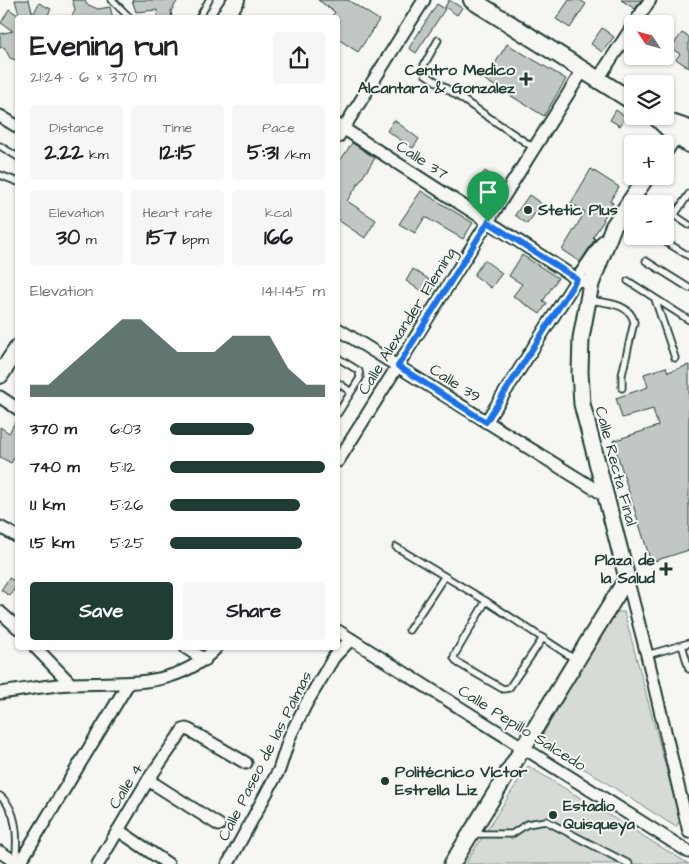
<!DOCTYPE html>
<meta charset="utf-8">
<style>
body{margin:0;font-family:"Architects Daughter",sans-serif;background:#f6f6f6;color:#202124;height:100vh;display:flex;flex-direction:column;font-size:19px;white-space:nowrap}
*{box-sizing:border-box;margin:0}
p{font-size:16px;color:#757577}
.icon{flex:none;width:28px;height:28px;fill:none;stroke:currentColor;stroke-width:2;stroke-linecap:round;stroke-linejoin:round}
.map{position:relative;flex:1;overflow:hidden}
.sheet{position:absolute;left:15px;top:15px;width:325px;height:635px;display:flex;flex-direction:column;background:#fff;border-radius:5px;box-shadow:0 1px 4px #0004}
.sheet>*{flex:none}
.needle{width:32px;rotate:306deg}
.controls{position:absolute;left:624px;top:15px;display:grid;gap:10px}
.controls a{display:grid;place-items:center;width:50px;height:50px;border-radius:5px;background:#fff;box-shadow:0 1px 4px #0004;font-size:25px}
.pin{position:absolute;display:grid;place-items:center;width:42px;height:42px;color:#fff;margin:-51px -21px;border-radius:50% 50% 50% 0;rotate:-45deg;box-shadow:0 0 5px #0007}
.pin .icon{rotate:45deg}
.round{display:grid;place-items:center;flex:none;width:52px;height:52px;border-radius:5px;background:#f6f6f6}
.overview{display:flex;align-items:center;justify-content:space-between;height:85px;padding:0 15px}
h1{font-size:28px;font-weight:700;line-height:38px}
.stats{display:grid;grid-template-columns:repeat(3,1fr);gap:8px;height:85px;padding:5px 15px}
.stats div{display:grid;align-content:center;border-radius:5px;background:#f6f6f6;text-align:center}
.stats b{font-size:21px;font-weight:700}
.stats small{font-size:14px;font-weight:400}
.stats p{font-size:14px}
.chart{height:140px;padding:10px 15px}
.chart p{display:flex;justify-content:space-between}
.chart svg{width:100%;height:90px;margin-top:5px;fill:#1f3d34;opacity:.7}
.button{display:flex;gap:10px;margin-top:auto;padding:10px 15px}
.button a{flex:1;height:58px;border-radius:5px;background:#1f3d34;color:#fff;font-size:20px;font-weight:700;line-height:58px;text-align:center}
.button a+a{background:#f6f6f6;color:#202124}
ul{padding:0 15px;list-style:none;font-size:16px}
li{display:grid;grid-template-columns:80px 60px 1fr;align-items:center;height:38px}
li i{height:12px;border-radius:6px;background:#1f3d34}
.map>svg:first-child{display:block}
.green{fill:#d6dbd6;stroke:#7a8c85}
.building{fill:#c1c8c3;stroke:#1f3d34}
.lines{fill:none;stroke-linecap:round;stroke-linejoin:round}
.service-casing{stroke:#1f3d34;stroke-width:9}
.minor-casing{stroke:#1f3d34;stroke-width:15}
.tertiary-casing{stroke:#1f3d34;stroke-width:19}
.secondary-casing{stroke:#1f3d34;stroke-width:20}
.service{stroke:#f6f6f2;stroke-width:5.5}
.minor{stroke:#f6f6f2;stroke-width:11}
.tertiary{stroke:#f6f6f2;stroke-width:15}
.secondary{stroke:#f6f6f2;stroke-width:16}
.route-casing{stroke:#fff;stroke-width:10}
.route{stroke:#1a73e8;stroke-width:6}
.poi-dot{fill:#1f3d34;stroke:#f6f6f2;stroke-width:2}
.labels{text-anchor:middle;dominant-baseline:central;stroke-width:4;stroke-linejoin:round;paint-order:stroke}
.poi-label{font-size:16px;font-weight:bold;fill:#1f3d34;stroke:#f6f6f2;text-anchor:start}
.street-label{font-size:16px;fill:#1f3d34;stroke:#f6f6f2}
</style>
<div class="map">
<svg width="689" height="864" viewBox="0 0 689 864">
<rect width="100%" height="100%" fill="#f6f6f2"/>
<filter id="ink" filterUnits="userSpaceOnUse"><feTurbulence type="fractalNoise" baseFrequency=".02" numOctaves="2"/><feDisplacementMap in="SourceGraphic" scale="10" xChannelSelector="R" yChannelSelector="G"/><feConvolveMatrix kernelMatrix="1 2 1 2 8 2 1 2 1" color-interpolation-filters="sRGB"/></filter>
<g filter="url(#ink)">
<path class="green" d="M614,612H624L680,820L676,827L542,742V736Z
M528,766L689,864H465Z"/>
<path class="building" d="M15,0H29L33,15L39,3L51,9L46,18H20Z
M72,0H85L86,4L98,9L110,7L113,18H71L75,9Z
M132,0H178L171,11L172,18H158L157,10L136,12Z
M318,0H348L379,20L358,52L338,39V18H331L335,12Z
M449,0L462,8L457,15L445,7Z
M569,0H580L586,4L570,28L556,19Z
M621,0H641L635,9Z
M437,4L445,9L416,53L409,48Z
M9,9L18,15V61L10,58L4,47L0,48V34L13,31L1,23Z
M602,28L614,37L602,52L591,44Z
M682,33L689,37V68L676,59L680,54L671,48Z
M507,44L566,79L544,116L485,80Z
M616,110L626,117L620,126L610,120Z
M394,120L419,139L413,148L387,131Z
M352,143L375,158L347,201L376,220L365,238L338,220V164Z
M591,169L619,187L610,201L613,203L603,219L604,220L593,237L595,239L580,262L562,250L585,212L571,203Z
M485,171L498,180L486,198L472,188Z
M421,191L473,223L463,239L425,217L415,233L399,224Z
M529,195L542,204L527,224L515,215Z
M522,255L558,278L543,301L547,303L540,314L513,296L522,284L509,276Z
M484,260L502,273L491,288L474,275Z
M413,269L436,284L429,296L406,281Z
M689,365V550L651,562L613,441L658,426L653,409L622,418L616,398L648,387L644,374L666,367L668,372Z
M18,417V452L11,463L0,457V427L9,433Z
M9,578L18,583L10,596L1,590Z"/>
<g class="lines">
<defs>
<path id="service" d="M112,0L130,18
M199,18L209,0
M438,40L424,65L425,74L534,148
M0,146L18,157
M0,175L18,182
M689,194L675,214L677,217L689,225
M659,238L689,256
M646,261L689,288
M628,281L689,320
M655,299L675,358
M589,300C606,303 630,303 634,322L622,375V388
M338,358L359,371L360,378L338,413
M338,383L351,392
M396,547L486,601L576,660
M486,601L455,654L454,658L458,663L503,689L509,688L543,638
M409,630L444,577
M682,645L689,669
M647,655L689,643
M0,796C18,810 18,841 15,861
M473,834H512L527,824L546,821L629,864"/>
<path id="minor" d="M634,24L650,0
M598,79L632,27
M0,116L18,127
M338,125L577,279L591,284
M338,137L424,0
M338,329L606,496
M0,397L18,409
M486,422L577,279L603,241
M338,461L583,70
M0,527L18,537
M627,578L647,655L689,832
M0,612L18,628
M338,631L689,852
M36,648L71,684
M186,648L205,660
M0,693C24,690 48,685 72,684C124,682 177,689 216,648
M148,780L219,825
M118,830L168,864
M0,852L19,864
M19,864L128,684
M98,864L148,780L183,730L186,729L189,730L246,763
M228,864L279,770L290,736L306,704L334,657L351,639"/>
<path id="tertiary" d="M665,150L681,126
M452,864L627,578L582,404L580,372L581,338L591,284L613,227L647,176"/>
<path id="secondary" d="M472,0L632,101
M224,18L236,0
M655,116L675,135L689,144
M660,119L689,129
M0,375L18,348"/>
</defs>
<use href="#service" class="service-casing"/>
<use href="#minor" class="minor-casing"/>
<use href="#tertiary" class="tertiary-casing"/>
<use href="#secondary" class="secondary-casing"/>
<use href="#service" class="service"/>
<use href="#minor" class="minor"/>
<use href="#tertiary" class="tertiary"/>
<use href="#secondary" class="secondary"/>
</g>
</g>
<g class="lines" filter="url(#ink)">
<defs>
<path id="route" d="M488,222L577,279L486,422L398,366Z"/>
</defs>
<use href="#route" class="route-casing"/>
<use href="#route" class="route"/>
</g>
<g class="poi-dot">
<path d="M523.5 71.5h5v5h5v5h-5v5h-5v-5h-5v-5h5z"/>
<circle cx="528" cy="210" r="5"/>
<path d="M663.5 561.5h5v5h5v5h-5v5h-5v-5h-5v-5h5z"/>
<circle cx="385" cy="781" r="5"/>
<circle cx="553" cy="815" r="5"/>
</g>
<g class="labels">
<g class="poi-label">
<text x="515" y="70" text-anchor="end">Centro Medico<tspan x="515" dy="18">Alcantara &amp; Gonzalez</tspan></text>
<text x="538" y="210">Stetic Plus</text>
<text x="655" y="560" text-anchor="end">Plaza de<tspan x="655" dy="18">la Salud</tspan></text>
<text x="395" y="772">Politécnico Víctor<tspan x="395" dy="18">Estrella Liz</tspan></text>
<text x="563" y="806">Estadio<tspan x="563" dy="18">Quisqueya</tspan></text>
</g>
<g class="street-label">
<text transform="translate(422 160) rotate(33)">Calle 37</text>
<text transform="translate(407 321) rotate(-58)">Calle Alexander Fleming</text>
<text transform="translate(455 383) rotate(33)">Calle 39</text>
<text transform="translate(616 466) rotate(75)">Calle Recta Final</text>
<text transform="translate(522 728) rotate(32)">Calle Pepillo Salcedo</text>
<text transform="translate(265 756) rotate(-63)">Calle Paseo de las Palmas</text>
<text transform="translate(126 786) rotate(-58)">Calle 4</text>
</g>
</g>
</svg>
<div class="controls">
<a><svg class="needle" viewBox="-14 -14 28 28"><path d="M0-13l5 13h-10z" fill="#e53935"/><path d="M0 13l5-13h-10z" fill="#757577"/></svg></a>
<a><svg class="icon" aria-label="layers" viewBox="0 0 24 24"><path d="M12 4l9 5-9 5-9-5zM3 14l9 5 9-5"/></svg></a>
<a>+</a>
<a>−</a>
</div>
<div class="pin" style="left:488px;top:222px;background:#1e9e55"><svg class="icon" aria-label="arrive" viewBox="0 0 24 24"><path d="M6 21V4h12l-3 4 3 4H6"/></svg></div>
<section class="sheet">
<div class="overview"><div><h1>Evening run</h1><p>21:24 · 6 × 370 m</p></div><a class="round"><svg class="icon" aria-label="share" viewBox="0 0 24 24"><path d="M12 15V3M7 8l5-5 5 5M5 13v7h14v-7"/></svg></a></div>
<div class="stats">
<div><p>Distance</p><b>2.22<small> km</small></b></div>
<div><p>Time</p><b>12:15</b></div>
<div><p>Pace</p><b>5:31<small> /km</small></b></div>
</div>
<div class="stats">
<div><p>Elevation</p><b>30<small> m</small></b></div>
<div><p>Heart rate</p><b>157<small> bpm</small></b></div>
<div><p>kcal</p><b>166</b></div>
</div>
<div class="chart"><p><span>Elevation</span>141–145 m</p>
<svg viewBox="0 0 160 44" preserveAspectRatio="none"><path d="M0 44V38L10 38L20 30L30 22L40 14L50 6L60 6L70 14L80 22L90 22L100 22L110 14L120 14L130 14L140 30L150 38L160 38V44z"/></svg>
</div>
<ul>
<li><b>370 m</b>6:03<i style="width:54%"></i></li>
<li><b>740 m</b>5:12<i style="width:100%"></i></li>
<li><b>1.1 km</b>5:26<i style="width:84%"></i></li>
<li><b>1.5 km</b>5:25<i style="width:85%"></i></li>
</ul>
<div class="button"><a>Save</a><a>Share</a></div>
</section>
</div>
